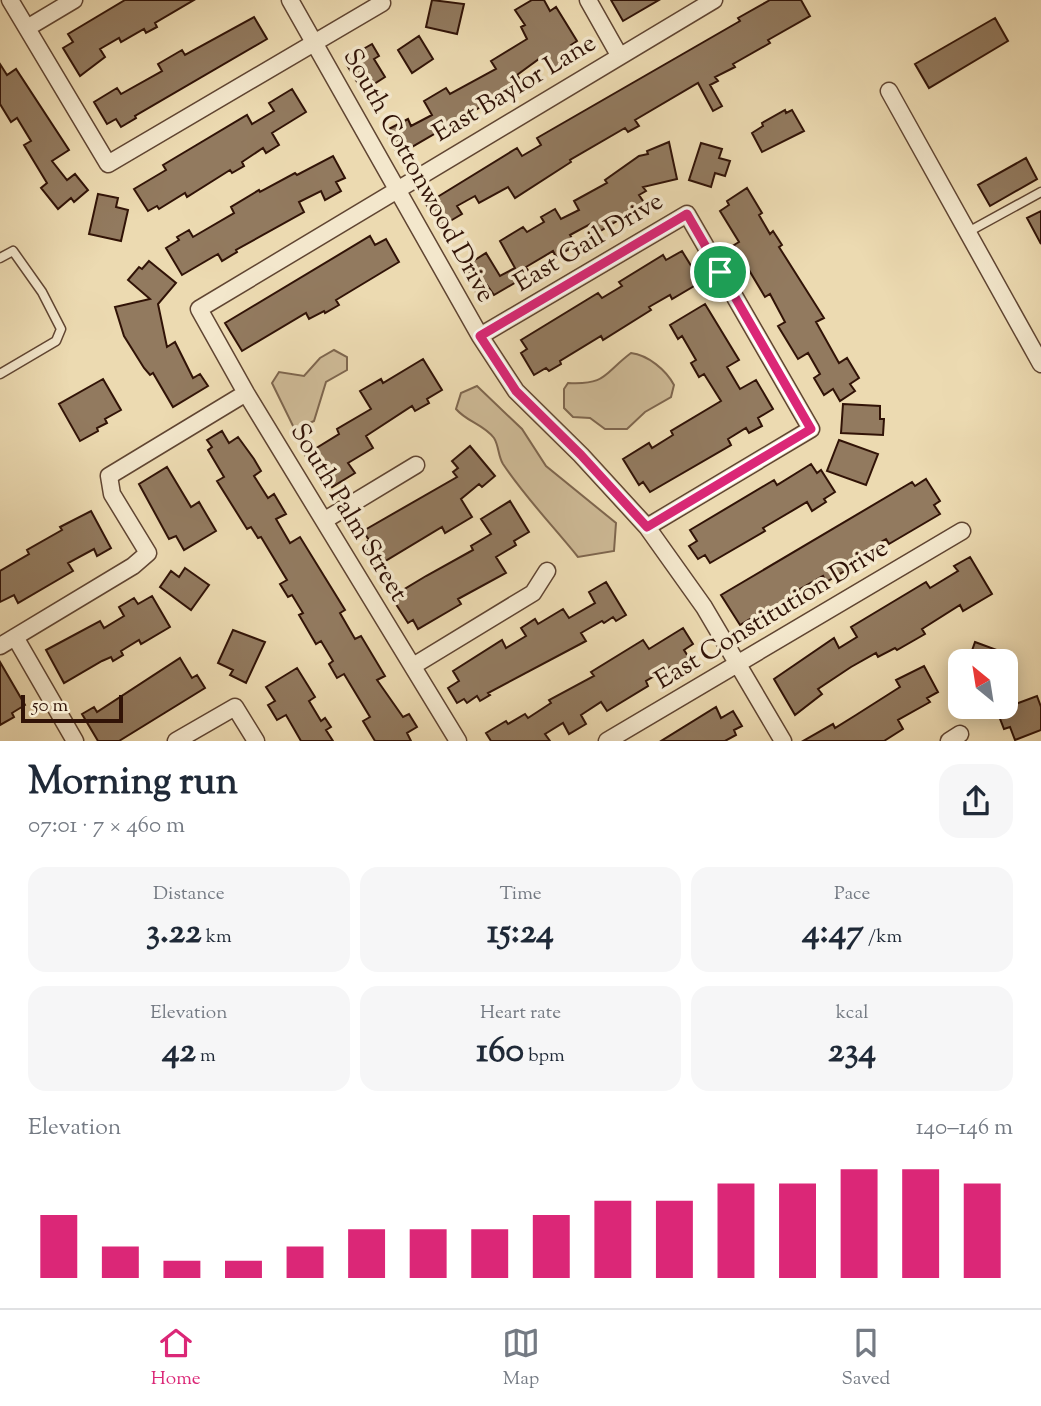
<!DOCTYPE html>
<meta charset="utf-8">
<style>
body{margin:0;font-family:"Sorts Mill Goudy",serif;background:#f6f6f7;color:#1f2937;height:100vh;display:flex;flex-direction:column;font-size:26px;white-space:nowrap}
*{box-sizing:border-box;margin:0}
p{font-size:23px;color:#747a83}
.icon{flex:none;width:38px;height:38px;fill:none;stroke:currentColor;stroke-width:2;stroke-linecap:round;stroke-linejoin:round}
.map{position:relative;height:741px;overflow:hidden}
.sheet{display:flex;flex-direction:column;background:#fff;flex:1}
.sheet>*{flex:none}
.needle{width:46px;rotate:330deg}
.buttons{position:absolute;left:948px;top:649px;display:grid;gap:14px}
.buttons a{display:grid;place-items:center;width:70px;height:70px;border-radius:14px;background:#fff;box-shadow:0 4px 18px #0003;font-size:35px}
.scale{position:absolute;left:21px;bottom:18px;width:102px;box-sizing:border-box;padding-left:7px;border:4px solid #311307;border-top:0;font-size:19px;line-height:24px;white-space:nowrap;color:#311307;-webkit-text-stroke:5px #f3e7cc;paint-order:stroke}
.pin{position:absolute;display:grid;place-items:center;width:60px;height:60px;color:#fff;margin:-30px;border:4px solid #fff;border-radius:50%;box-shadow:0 2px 7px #0007}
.round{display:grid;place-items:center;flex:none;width:74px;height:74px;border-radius:21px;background:#f6f6f7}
.head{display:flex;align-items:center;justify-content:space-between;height:119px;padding:0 28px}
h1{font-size:38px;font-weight:700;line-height:52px}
.metrics{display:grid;grid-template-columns:repeat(3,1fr);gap:10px;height:119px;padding:7px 28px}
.metrics div{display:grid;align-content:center;border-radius:18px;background:#f6f6f7;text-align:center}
.metrics b{font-size:35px;font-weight:700}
.metrics small{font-size:19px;font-weight:400}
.metrics p{font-size:19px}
.chart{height:196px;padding:14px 28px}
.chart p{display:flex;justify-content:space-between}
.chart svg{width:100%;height:126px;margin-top:7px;stroke:#db2777;stroke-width:6}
.tabs{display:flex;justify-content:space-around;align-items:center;height:98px;border-top:2px solid #e0e1e3;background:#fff;font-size:19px;color:#747a83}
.tabs a{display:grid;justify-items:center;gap:4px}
.tabs .on{color:#db2777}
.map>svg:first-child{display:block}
.green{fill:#ccb894;stroke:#7e664e;stroke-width:2}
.building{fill:#927a5f;stroke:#311307;stroke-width:2}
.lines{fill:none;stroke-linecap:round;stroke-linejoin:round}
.service-casing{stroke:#604532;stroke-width:11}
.minor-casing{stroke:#604532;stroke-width:19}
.service{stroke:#f3e7cc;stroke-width:8}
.minor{stroke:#f3e7cc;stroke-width:16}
.route-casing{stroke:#fff;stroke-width:14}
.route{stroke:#db2777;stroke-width:9}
.labels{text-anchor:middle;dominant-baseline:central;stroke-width:7;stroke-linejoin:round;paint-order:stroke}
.street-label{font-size:26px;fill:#311307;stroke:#f3e7cc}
</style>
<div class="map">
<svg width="1041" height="741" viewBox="0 0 1041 741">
<rect width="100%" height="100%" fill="#ecdab1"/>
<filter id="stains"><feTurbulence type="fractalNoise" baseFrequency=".00286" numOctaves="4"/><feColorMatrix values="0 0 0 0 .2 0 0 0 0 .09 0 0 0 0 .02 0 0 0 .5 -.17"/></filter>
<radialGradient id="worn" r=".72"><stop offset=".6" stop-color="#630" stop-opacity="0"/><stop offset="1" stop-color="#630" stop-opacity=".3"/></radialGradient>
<path class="green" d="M334,350L347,357V370L326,382L314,421L295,430L272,383L279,372L304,376L320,358Z
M631,353C648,355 666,370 674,385L671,397L645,412L627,429H605L590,418L573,417L564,408V389L568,383C607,385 603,374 631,353Z
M477,386L522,429L546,466L616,523L614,551L578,557C553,526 525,497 503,464C498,456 499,446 494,438C483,424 467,422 456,409L461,393Z"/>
<path class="building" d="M125,0H194L155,23L157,27L146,33L144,29L121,42L119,38L100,49L105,57L80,76L63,48L73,42L68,34Z
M432,0L464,4L457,34L426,27Z
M532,0H544L550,11L556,7L577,41L571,45L575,51L569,54L574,61L553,73L543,56L517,75L522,83L398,155L385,131L408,119L411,126L432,115L424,101L446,88L450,94L496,69L491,61L527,39L521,27L525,25L515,10Z
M611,0H659L623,21Z
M770,0H801L810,16L768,40L770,43L733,64L735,67L715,77L718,81L710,85L722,106L713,111L698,83L635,120L639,126L628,132L625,128L570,160L571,162L515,198L508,187L479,203L475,196L457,206L462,214L440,227L426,204L517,148L522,156L541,145L537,138L740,21L738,18Z
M254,17L267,39L135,116L136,118L121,127L116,119L107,124L94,102L117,88L121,94L162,71L158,64L182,50L185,55Z
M995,18L1008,41L929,88L915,64Z
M419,36L433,59L412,73L398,50Z
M372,44L379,56L374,59L385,77L374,84L369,75L357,82L344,60Z
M0,64L7,75L16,69L69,150L52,161L67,180L75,174L88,190L74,202L71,198L58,209L41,188L47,183L24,145L31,141L17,118L11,122L0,104Z
M292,89L306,112L272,133L279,145L266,153L263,148L242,162L244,166L232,173L230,170L187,197L185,193L159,209L157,206L148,211L134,189L166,170L163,165L247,115L252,124L274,111L269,103Z
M785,110L786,113L792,110L804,131L762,152L752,133L763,126L762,123Z
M669,142L677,179L643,187L646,191L639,195L645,204L597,233L592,223L570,235L576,245L556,257L553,251L526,267L530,274L494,295L487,285L476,292L466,275L474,270L470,263L486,253L500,276L515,268L500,241L523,227L527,232L544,222L541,217L555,209L561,219L579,210L574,201L607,183L605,180L639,156L648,154L647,151Z
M701,143L722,149L719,158L730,161L725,176L715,173L711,187L689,180Z
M333,156L345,178L336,182L341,191L325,200L321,191L299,202L304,212L236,250L237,252L222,261L218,254L182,275L166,248L179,240L177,237L189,230L193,237L234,213L231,207L259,190L260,192L295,173L297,175Z
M1026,158L1037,179L990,206L978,185Z
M747,188L762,213L759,215L770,234L773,231L782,245L779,247L824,318L816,322L839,363L847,358L859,378L850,384L855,391L840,401L833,389L824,395L814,378L820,374L808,353L798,359L778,326L785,322L770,294L765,297L734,245L739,242L720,211L729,205L727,201Z
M98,194L118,198L116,207L128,210L121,241L89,234Z
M1041,211V244L1027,218Z
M370,236L375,245L386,239L399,262L336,300L339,305L325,313L324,311L309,319L306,313L242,351L225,323Z
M682,251L701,282L672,299L670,295L649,307L651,310L603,340L601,336L560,361L561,364L549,371L546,368L534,375L521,353L527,349L521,340L598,293L602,298L622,286L619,282L663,255L666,260Z
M149,261L176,283L158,304L167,347L175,342L193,378L200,374L208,386L173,407L153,373L150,375L144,368L124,336L115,307L150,299L128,280L139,267L142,269Z
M705,304L739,360L727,367L740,389L756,380L773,409L758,418L762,426L749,433L746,428L728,439L731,445L650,492L643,482L639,485L623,459L649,443L652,448L673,435L671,431L721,401L704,374L699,377L691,363L696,360L682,336L678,339L670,325Z
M423,359L442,390L427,399L429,403L415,411L412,406L366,436L373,448L348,463L355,473L332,487L326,477L321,480L305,455L339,434L337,429L371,409L360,391L381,379L383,383Z
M103,379L121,410L105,419L107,423L97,428L98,431L80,441L59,404Z
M843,404L880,406V419H884L883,435L841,433Z
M222,431L229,443L238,437L254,459L261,471L254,476L268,498L274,494L286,514L276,519L290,543L300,537L345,610L340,613L355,639L361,636L385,676L377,680L403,717L409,714L417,727L407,733L411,741H375L363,721L370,717L344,674L337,678L329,664L333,661L321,641L316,644L299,615L303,613L292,595L288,597L280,584L287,580L261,537L258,538L251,527L247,529L217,481L224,477L208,450L212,447L207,440Z
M839,440L878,454L866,485L827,471Z
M470,446L495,476L482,487L479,484L461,499L472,517L445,533L442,527L377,566L364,543L369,540L363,531L457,477L453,472L458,468L452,461Z
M811,464L817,473L821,470L835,492L824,499L826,502L812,511L807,502L763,528L765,531L710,563L705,555L698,559L689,546L697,541L690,530L774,480L777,485Z
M167,467L191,507L199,502L216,531L184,550L176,536L169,539L139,484Z
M926,479L940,501L934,505L940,514L889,544L886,539L856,556L860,562L826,582L823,576L800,589L804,595L758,622L755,616L740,625L721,595L912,482L915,486Z
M510,501L529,532L514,541L516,545L496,557L506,573L458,599L461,604L418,629L413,620L408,623L394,601L405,594L403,590L426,576L473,550L471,546L491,534L481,519Z
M91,511L111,548L97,556L94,549L68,563L73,571L18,603L14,595L0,602V571L29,554L27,550L62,530L60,527Z
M970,557L992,594L963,611L960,605L922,629L925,634L897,650L895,648L878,657L876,653L851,667L818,689L822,694L795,715L774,679L834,638L839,648L857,637L851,627L926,582L930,588L958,571L954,566Z
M185,568L209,585L191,610L160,587L171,571L179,577Z
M606,582L626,615L616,621L613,617L604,623L602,621L581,633L586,641L488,693L490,695L480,701L477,696L467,703L464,699L457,703L448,688L459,681L453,671L502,640L506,648L526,636L521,628L535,619L538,624L563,609L569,618L595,603L589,592Z
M152,596L170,627L141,644L139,640L121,651L123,655L113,661L111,657L102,661L64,683L46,650L100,621L104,628L124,616L119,607L134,598L138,604Z
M683,628L693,644L684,650L691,661L673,672L670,667L646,681L648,686L607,711L601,702L581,715L586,724L569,734L563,723L545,734L550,741H491L486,733L506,721L508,724L525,714L528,718L551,703L549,700L594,676L591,672L643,640L649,649Z
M233,630L265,642L246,683L230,675L233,670L218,663Z
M975,642L1005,653L1002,662H968Z
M180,658L192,678L197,675L205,688L119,741H98L82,714L94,707L97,712Z
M0,662L25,705L12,713L14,717L0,725Z
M924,666L938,692L927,698L930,702L898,720L903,729L884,741H803L833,724L835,728L856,715L900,687L896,680Z
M297,668L315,697L309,701L321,721L325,718L331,727L326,730L333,741H301L286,715L277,720L268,705L275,701L266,687Z
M1037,696L1041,707V730L1015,740L1010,727L1004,729L997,711Z
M716,707L721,718L733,711L742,726L734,730L736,735L725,741H661Z"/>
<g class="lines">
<defs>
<path id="service" d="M968,232L1041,192
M0,258L13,251L42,292L61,329L56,341L0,374"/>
<path id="minor" d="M10,0L108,164L382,3
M290,0L480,336L516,391L581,455L647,527L704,607L783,741
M588,0L619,55
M27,28L74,0
M889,91L1041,364
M480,336L687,214L811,429L647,527
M325,520L416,465
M15,637L75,741
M0,646L133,566L148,553L112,494L109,476L246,393
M413,666L533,593L547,571
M176,741L235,707L256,741
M458,741L246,393L199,309L714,0
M607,741L962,531
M949,741L960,734"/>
</defs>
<use href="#service" class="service-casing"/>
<use href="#minor" class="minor-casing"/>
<use href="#service" class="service"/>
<use href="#minor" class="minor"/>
</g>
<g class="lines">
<defs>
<path id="route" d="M687,214L811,429L647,527L581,455L516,391L480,336Z"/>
</defs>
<use href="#route" class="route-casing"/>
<use href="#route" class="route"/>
</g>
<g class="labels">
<g class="street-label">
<text transform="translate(515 89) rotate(-31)">East Baylor Lane</text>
<text transform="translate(418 176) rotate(61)">South Cottonwood Drive</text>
<text transform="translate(589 243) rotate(-31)">East Gail Drive</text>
<text transform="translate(348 513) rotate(59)">South Palm Street</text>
<text transform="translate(772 615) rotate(-31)">East Constitution Drive</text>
</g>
</g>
<rect width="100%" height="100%" filter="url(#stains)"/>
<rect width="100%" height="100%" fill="url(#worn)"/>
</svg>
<div class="buttons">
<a><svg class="needle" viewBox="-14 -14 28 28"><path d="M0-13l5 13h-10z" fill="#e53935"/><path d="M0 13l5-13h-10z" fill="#747a83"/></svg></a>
</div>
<div class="scale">50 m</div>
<div class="pin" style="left:720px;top:272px;background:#1e9e55"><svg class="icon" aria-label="arrive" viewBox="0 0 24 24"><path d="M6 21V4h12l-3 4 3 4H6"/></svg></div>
</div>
<section class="sheet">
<div class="head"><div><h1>Morning run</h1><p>07:01 · 7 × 460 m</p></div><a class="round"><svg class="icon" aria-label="share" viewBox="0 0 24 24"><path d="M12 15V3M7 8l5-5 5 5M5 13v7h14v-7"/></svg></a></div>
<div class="metrics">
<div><p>Distance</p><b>3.22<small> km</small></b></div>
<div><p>Time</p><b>15:24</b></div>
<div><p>Pace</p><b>4:47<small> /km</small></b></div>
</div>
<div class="metrics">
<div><p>Elevation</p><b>42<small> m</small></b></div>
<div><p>Heart rate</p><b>160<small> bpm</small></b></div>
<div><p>kcal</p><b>234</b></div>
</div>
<div class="chart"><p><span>Elevation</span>140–146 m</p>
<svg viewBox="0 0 160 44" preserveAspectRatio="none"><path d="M5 44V22M15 44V33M25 44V38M35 44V38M45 44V33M55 44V27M65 44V27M75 44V27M85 44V22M95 44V17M105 44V17M115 44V11M125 44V11M135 44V6M145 44V6M155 44V11"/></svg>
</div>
</section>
<nav class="tabs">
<a class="on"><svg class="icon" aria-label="home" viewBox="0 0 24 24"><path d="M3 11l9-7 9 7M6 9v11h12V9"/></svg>Home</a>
<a><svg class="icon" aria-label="map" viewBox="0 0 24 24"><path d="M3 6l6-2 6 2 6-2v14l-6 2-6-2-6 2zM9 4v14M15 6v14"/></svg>Map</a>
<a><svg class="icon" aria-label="saved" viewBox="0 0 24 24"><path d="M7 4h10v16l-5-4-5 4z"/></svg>Saved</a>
</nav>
